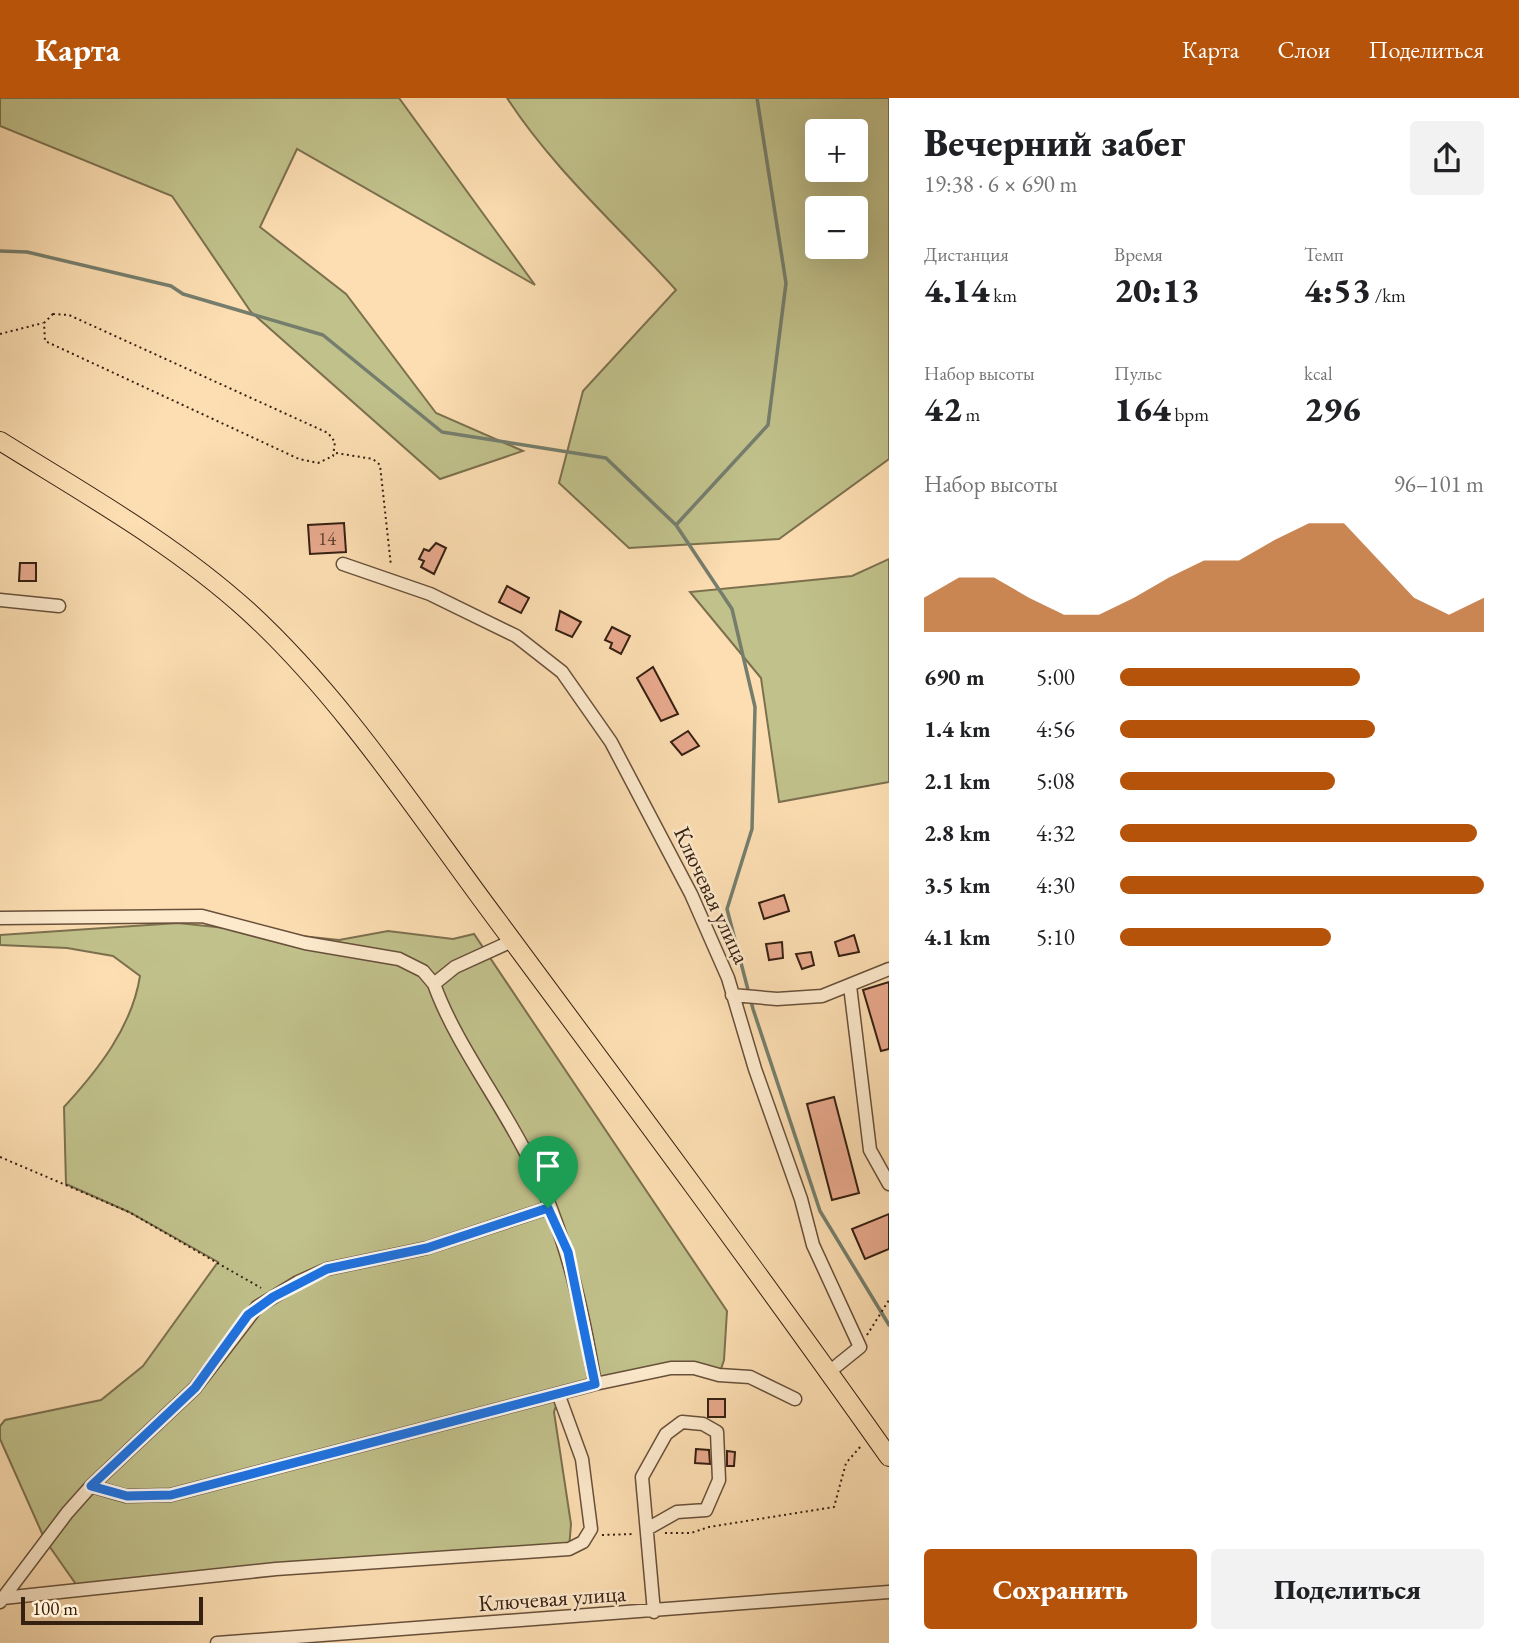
<!DOCTYPE html>
<html lang="ru">
<meta charset="utf-8">
<style>
body{margin:0;font-family:"EB Garamond",serif;background:#f2f2f2;color:#202124;height:100vh;display:flex;flex-direction:column;font-size:26px;white-space:nowrap}
*{box-sizing:border-box;margin:0}
p{font-size:23px;color:#757577}
.icon{flex:none;width:38px;height:38px;fill:none;stroke:currentColor;stroke-width:2;stroke-linecap:round;stroke-linejoin:round}
.map{position:relative;flex:1;overflow:hidden}
.sheet{display:flex;flex-direction:column;background:#fff;width:630px}
.sheet>*{flex:none}
.tools{position:absolute;left:805px;top:21px;display:grid;gap:14px}
.tools a{display:grid;place-items:center;width:63px;height:63px;border-radius:7px;background:#fff;box-shadow:0 7px 28px #0002;font-size:35px}
.scale{position:absolute;left:21px;bottom:18px;width:182px;box-sizing:border-box;padding-left:7px;border:4px solid #362012;border-top:0;font-size:19px;line-height:24px;white-space:nowrap;color:#362012;-webkit-text-stroke:5px #fdeacd;paint-order:stroke}
.pin{position:absolute;display:grid;place-items:center;width:60px;height:60px;color:#fff;margin:-72px -30px;border-radius:50% 50% 50% 0;rotate:-45deg;box-shadow:0 0 7px #0007}
.pin .icon{rotate:45deg}
.round{display:grid;place-items:center;flex:none;width:74px;height:74px;border-radius:7px;background:#f2f2f2}
.summary{display:flex;align-items:center;justify-content:space-between;height:119px;padding:0 35px}
h1{font-size:38px;font-weight:800;line-height:52px}
.figures{display:grid;grid-template-columns:repeat(3,1fr);gap:10px;height:119px;padding:7px 35px}
.figures div{display:grid;align-content:center}
.figures b{font-size:35px;font-weight:800}
.figures small{font-size:19px;font-weight:400}
.figures p{font-size:19px}
.chart{height:196px;padding:14px 35px}
.chart p{display:flex;justify-content:space-between}
.chart svg{width:100%;height:126px;margin-top:7px;fill:#b45309;opacity:.7}
.action{display:flex;gap:14px;margin-top:auto;padding:14px 35px}
.action a{flex:1;height:80px;border-radius:7px;background:#b45309;color:#fff;font-size:28px;font-weight:800;line-height:80px;text-align:center}
.action a+a{background:#f2f2f2;color:#202124}
ul{padding:0 35px;list-style:none;font-size:23px}
li{display:grid;grid-template-columns:112px 84px 1fr;align-items:center;height:52px}
li i{height:18px;border-radius:9px;background:#b45309}
header{display:flex;align-items:center;gap:42px;box-sizing:border-box;height:98px;padding:0 35px;background:#b45309;color:#fff}
header strong{font-size:33px}
nav{display:flex;gap:38px;margin-inline-start:auto;font-size:24px}
main{display:flex;flex:1;min-height:0}
.map>svg:first-child{display:block}
.green{fill:#c1c18b;stroke:#7c704e;stroke-width:2;fill-rule:evenodd}
.lines{fill:none;stroke-linecap:round;stroke-linejoin:round}
.stream{stroke:#757e6d;stroke-width:3.5}
.building{fill:#e8a98d;stroke:#362012;stroke-width:2}
.minor-casing{stroke:#68503a;stroke-width:15}
.highway-casing{stroke:#362012;stroke-width:20}
.path{stroke:#362012;stroke-width:2;stroke-dasharray:2 3.5;stroke-linecap:butt}
.minor{stroke:#fdeacd;stroke-width:12}
.highway{stroke:#fcdeb2;stroke-width:18}
.route-casing{stroke:#fff;stroke-width:14}
.route{stroke:#1a73e8;stroke-width:9}
.labels{text-anchor:middle;dominant-baseline:central;stroke-width:5;stroke-linejoin:round;paint-order:stroke}
.number-label{font-size:19px;fill:#624231}
.street-label{font-size:23px;fill:#362012;stroke:#fdeacd}
</style>
<header>
<strong>Карта</strong>
<nav><a>Карта</a><a>Слои</a><a>Поделиться</a></nav>
</header>
<main>
<div class="map">
<svg width="889" height="1545" viewBox="0 0 889 1545">
<rect width="100%" height="100%" fill="#fcdeb2"/>
<filter id="stains"><feTurbulence type="fractalNoise" baseFrequency=".00286" numOctaves="4"/><feColorMatrix values="0 0 0 0 .2 0 0 0 0 .09 0 0 0 0 .02 0 0 0 .5 -.17"/></filter>
<radialGradient id="worn" r=".72"><stop offset=".6" stop-color="#630" stop-opacity="0"/><stop offset="1" stop-color="#630" stop-opacity=".3"/></radialGradient>
<path class="green" d="M0,0H399L535,187L297,51L260,129L346,196L436,315L523,353L440,381L251,214L172,98L0,28Z
M507,0H889V361L779,441L629,450L559,385L583,293L676,192C619,129 553,71 507,0ZM856,33V72H817V33ZM856,110V149H817V110Z
M889,461V684L779,704L761,580L690,494L852,478Z
M178,825L339,842L388,833L453,841L474,836L727,1213L724,1262L719,1277L694,1270L559,1298L554,1314L571,1426L569,1451L80,1492L45,1442L0,1341V1328L5,1322L101,1302L143,1268L218,1164L129,1114L66,1086L64,1009C98,972 132,929 140,878L113,858L67,850L0,847V837Z"/>
<g class="lines">
<path class="stream" d="M0,153L27,154L171,188L183,196L323,237L442,334L606,360L676,427L732,511L755,609L752,731L727,811L753,911L820,1113L889,1227
M676,427L768,327L786,185L757,0"/>
</g>
<path class="building" d="M344,425L346,454L310,456L308,427Z
M436,445L446,450L434,476L421,469L424,463L419,461L424,451L429,453Z
M20,465H36V483H19Z
M507,488L529,500L521,515L499,504Z
M560,513L581,524L572,539L556,532Z
M612,529L630,538L621,556L610,550L612,545L605,542Z
M653,569L678,616L661,623L637,580Z
M688,633L699,648L682,657L671,644Z
M784,797L789,813L764,821L759,805Z
M854,837L859,854L839,858L835,844Z
M782,844L783,860L769,862L766,846Z
M811,854L814,867L802,871L796,856Z
M889,884V951L881,953L863,892Z
M834,999L859,1095L832,1102L807,1006Z
M889,1116V1151L865,1161L852,1131Z
M708,1301H725V1319H708Z
M696,1351L709,1352L710,1366L695,1365Z
M727,1353L735,1354L734,1368H727Z"/>
<g class="lines">
<defs>
<path id="minor" d="M343,466L430,496L516,538L562,574L611,644L691,796L728,880L755,971L801,1101L813,1147L860,1249L829,1274
M0,502L59,508
M0,820L202,818L305,845L399,861L423,873L434,886C455,945 501,1004 529,1061C565,1132 582,1208 595,1286
M434,886L455,869L512,843
M850,888L870,1052L889,1086
M732,897L777,901L822,898L889,871
M91,1388L126,1398L171,1397L595,1286L671,1270H694L719,1277L750,1279L795,1301
M647,1431L677,1414L706,1412L719,1382L717,1334L703,1326L682,1324L666,1336L642,1379L654,1514
M3,1500L276,1471L569,1451L583,1444L591,1431L582,1361L559,1298
M0,1504L67,1415L91,1388L195,1290L257,1209L298,1184L327,1171L427,1150L548,1110
M217,1545L889,1494"/>
<path id="highway" d="M0,343C85,396 173,445 248,513C345,602 419,718 497,822C629,1000 761,1178 889,1359"/>
</defs>
<use href="#minor" class="minor-casing"/>
<use href="#highway" class="highway-casing"/>
<path class="path" d="M53,216L69,217L328,335L335,344L333,358L318,365L299,361L45,243L44,225Z
M0,236L43,225
M336,355L373,361L380,367L391,468
M0,1059L129,1114L261,1190
M867,1237L889,1202
M665,1435H691L709,1429L834,1409L846,1365L861,1348
M602,1437L635,1436"/>
<use href="#minor" class="minor"/>
<use href="#highway" class="highway"/>
</g>
<g class="lines">
<defs>
<path id="route" d="M548,1110L568,1154L595,1286L171,1397L127,1398L91,1388L195,1290L248,1217L273,1199L327,1171L427,1150Z"/>
</defs>
<use href="#route" class="route-casing"/>
<use href="#route" class="route"/>
</g>
<g class="labels">
<g class="number-label">
<text x="327" y="440">14</text>
</g>
<g class="street-label">
<text transform="translate(712 797) rotate(65)">Ключевая улица</text>
<text transform="translate(552 1500) rotate(-4)">Ключевая улица</text>
</g>
</g>
<rect width="100%" height="100%" filter="url(#stains)"/>
<rect width="100%" height="100%" fill="url(#worn)"/>
</svg>
<div class="tools">
<a>+</a>
<a>−</a>
</div>
<div class="scale">100 m</div>
<div class="pin" style="left:548px;top:1110px;background:#1e9e55"><svg class="icon" aria-label="arrive" viewBox="0 0 24 24"><path d="M6 21V4h12l-3 4 3 4H6"/></svg></div>
</div>
<section class="sheet">
<div class="summary"><div><h1>Вечерний забег</h1><p>19:38 · 6 × 690 m</p></div><a class="round"><svg class="icon" aria-label="share" viewBox="0 0 24 24"><path d="M12 15V3M7 8l5-5 5 5M5 13v7h14v-7"/></svg></a></div>
<div class="figures">
<div><p>Дистанция</p><b>4.14<small> km</small></b></div>
<div><p>Время</p><b>20:13</b></div>
<div><p>Темп</p><b>4:53<small> /km</small></b></div>
</div>
<div class="figures">
<div><p>Набор высоты</p><b>42<small> m</small></b></div>
<div><p>Пульс</p><b>164<small> bpm</small></b></div>
<div><p>kcal</p><b>296</b></div>
</div>
<div class="chart"><p><span>Набор высоты</span>96–101 m</p>
<svg viewBox="0 0 160 44" preserveAspectRatio="none"><path d="M0 44V32L10 25L20 25L30 32L40 38L50 38L60 32L70 25L80 19L90 19L100 12L110 6L120 6L130 19L140 32L150 38L160 32V44z"/></svg>
</div>
<ul>
<li><b>690 m</b>5:00<i style="width:66%"></i></li>
<li><b>1.4 km</b>4:56<i style="width:70%"></i></li>
<li><b>2.1 km</b>5:08<i style="width:59%"></i></li>
<li><b>2.8 km</b>4:32<i style="width:98%"></i></li>
<li><b>3.5 km</b>4:30<i style="width:100%"></i></li>
<li><b>4.1 km</b>5:10<i style="width:58%"></i></li>
</ul>
<div class="action"><a>Сохранить</a><a>Поделиться</a></div>
</section>
</main>
